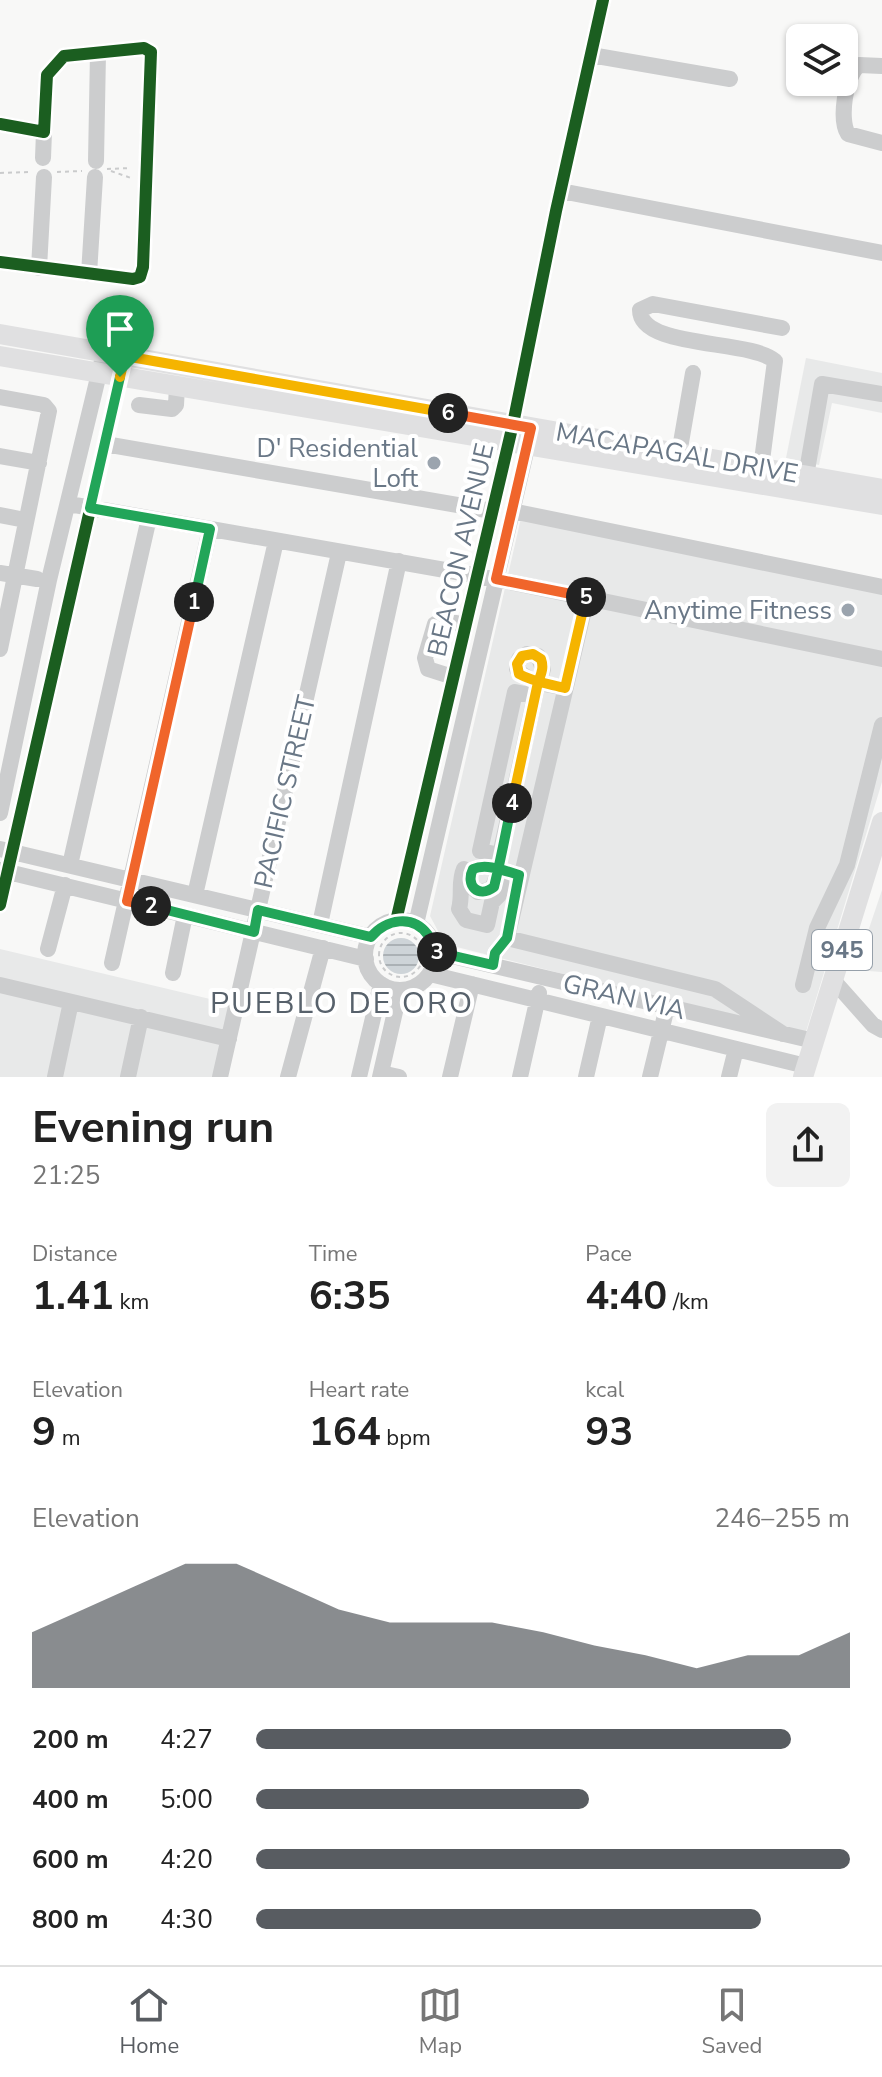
<!DOCTYPE html>
<meta charset="utf-8">
<style>
body{margin:0;font-family:"Nunito Sans",sans-serif;background:#f2f2f2;color:#222;height:100vh;display:flex;flex-direction:column;font-size:30px;white-space:nowrap}
*{box-sizing:border-box;margin:0}
p{font-size:26px;color:#767676}
.icon{flex:none;width:44px;height:44px;fill:none;stroke:currentColor;stroke-width:2;stroke-linecap:round;stroke-linejoin:round}
.map{position:relative;height:1077px;overflow:hidden}
.side{display:flex;flex-direction:column;background:#fff;flex:1}
.side>*{flex:none}
.tools{position:absolute;left:786px;top:24px;display:grid;gap:16px}
.tools a{display:grid;place-items:center;width:72px;height:72px;border-radius:12px;background:#fff;box-shadow:0 2px 6px #0004;font-size:40px}
.pin{position:absolute;display:grid;place-items:center;width:68px;height:68px;color:#fff;margin:-82px -34px;border-radius:50% 50% 50% 0;rotate:-45deg;box-shadow:0 0 8px #0007}
.pin .icon{rotate:45deg}
.km{position:absolute;width:40px;height:40px;margin:-20px;border-radius:50%;background:#222;color:#fff;font-size:22px;line-height:40px;text-align:center}
.round{display:grid;place-items:center;flex:none;width:84px;height:84px;border-radius:12px;background:#f2f2f2}
.headline{display:flex;align-items:center;justify-content:space-between;height:136px;padding:0 32px}
h1{font-size:44px;font-weight:700;line-height:60px}
.stats{display:grid;grid-template-columns:repeat(3,1fr);gap:12px;height:136px;padding:8px 32px}
.stats div{display:grid;align-content:center}
.stats b{font-size:40px;font-weight:700}
.stats small{font-size:22px;font-weight:400}
.stats p{font-size:22px}
.chart{height:224px;padding:16px 32px}
.chart p{display:flex;justify-content:space-between}
.chart svg{width:100%;height:144px;margin-top:8px;fill:#585c61;opacity:.7}
ul{padding:0 32px;list-style:none;font-size:26px}
li{display:grid;grid-template-columns:128px 96px 1fr;align-items:center;height:60px}
li i{height:20px;border-radius:10px;background:#585c61}
.tabs{display:flex;justify-content:space-around;align-items:center;height:112px;border-top:2px solid #e0e0e0;background:#fff;font-size:22px;color:#767676}
.tabs a{display:grid;justify-items:center;gap:4px}
.tabs .active{color:#585c61}
.map>svg:first-child{display:block}
.built{fill:#e8e9e9}
.water{fill:url(#water-rules)}
.lines{fill:none;stroke-linecap:round;stroke-linejoin:round}
.path{stroke:#cacbcc;stroke-width:2;stroke-dasharray:4 4;stroke-linecap:butt}
.minor{stroke:#cccdce;stroke-width:16}
.major{stroke:#e0e0e1;stroke-width:20}
.cycleway-casing{stroke:#fff;stroke-width:17}
.cycleway{stroke:#1b5e20;stroke-width:12}
.split-1-casing{stroke:#fff;stroke-width:16}
.split-2-casing{stroke:#fff;stroke-width:16}
.split-3-casing{stroke:#fff;stroke-width:16}
.split-4-casing{stroke:#fff;stroke-width:16}
.split-5-casing{stroke:#fff;stroke-width:16}
.split-6-casing{stroke:#fff;stroke-width:16}
.split-7-casing{stroke:#fff;stroke-width:16}
.split-1{stroke:#22a559;stroke-width:10}
.split-2{stroke:#f0652b;stroke-width:10}
.split-3{stroke:#22a559;stroke-width:10}
.split-4{stroke:#22a559;stroke-width:10}
.split-5{stroke:#f5b400;stroke-width:10}
.split-6{stroke:#f0652b;stroke-width:10}
.split-7{stroke:#f5b400;stroke-width:10}
.poi-dot{fill:#9ba4ae;stroke:#fff;stroke-width:3}
.labels{text-anchor:middle;dominant-baseline:central;stroke-width:8;stroke-linejoin:round;paint-order:stroke}
.shield{fill:#fff;stroke:#96a0aa;stroke-width:2}
.shield-label{font-size:24px;font-weight:bold;fill:#697786}
.poi-label{font-size:26px;fill:#697786;stroke:#fff;text-anchor:end}
.street-label{font-size:26px;fill:#697786;stroke:#fff}
.quarter-label{font-size:30px;letter-spacing:2px;fill:#57616b;stroke:#fff}
</style>
<div class="map">
<svg width="882" height="1077" viewBox="0 0 882 1077">
<defs>
<pattern id="water-rules" width="6" height="5" patternUnits="userSpaceOnUse" patternTransform="scale(2)"><rect width="6" height="5" fill="#ced4d8"/><path d="M0 2.5h6" fill="none" stroke="#abb1b5"/></pattern>
</defs>
<rect width="100%" height="100%" fill="#f8f8f7"/>
<path class="built" d="M806,358L882,373V413L832,403L819,465L786,458Z
M521,518L882,591V782L805,1035L445,944L430,916Z
M882,890V972L855,970Z
M0,949L231,1004L214,1077H0Z"/>
<path class="water" d="M383 956a18 18 0 1 1 36 0a18 18 0 1 1-36 0Z"/>
<g class="lines">
<path class="path" d="M107,169L131,168
M111,171L131,178
M57,172L82,171
M0,173L31,172
M379 955a22 22 0 1 1 44 0a22 22 0 1 1-44 0Z"/>
<path class="minor" d="M591,55L730,79
M882,66L859,65C845,76 839,120 848,134L882,143
M0,124L44,132L47,75L64,56L144,48L151,52L143,267L140,277L133,279L0,262
M43,158L44,132
M96,161L98,53
M561,191L882,253
M39,268L44,177
M89,274L95,177
M0,397L44,405L49,411L0,649
M139,405L172,409L176,405L177,386
M105,444L492,511
M679,454L693,373
M0,456L39,463
M761,468L775,361C750,339 640,349 640,310L653,304L782,328
M806,476L822,384L882,394
M69,504L496,579L882,659
M512,511L882,587
M0,515L25,520
M0,573L37,579
M587,597L507,938L715,989L783,1034
M453,677L428,669L425,658L435,624L444,620L464,625
M0,813L49,580L102,361
M0,849L371,937
M500,855L480,851L515,692L535,696
M70,865L149,518
M464,869C458,883 463,894 459,909L466,920L487,925L492,902L499,895L502,884
M0,870L366,959
M519,875C505,871 487,863 473,869C468,878 469,886 478,892L490,890C498,882 498,866 500,855L537,687L543,669L538,656L527,654L519,659L517,669C527,683 549,684 565,688
M195,895L276,541
M0,905L123,364
M365 955a35 35 0 1 1 70 0a35 35 0 1 1-70 0Z
M396,921L513,424L556,211L603,0
M320,924L399,561
M416,924L530,435
M48,949L65,885
M435,952L814,1041
M112,963L210,529
M493,965L495,953L507,938
M173,973L185,915
M430,974L806,1066
M833,980L873,1025L882,1030
M0,985L229,1039
M803,985L817,928L847,865L882,725
M381,1073L399,1077
M55,1077L71,1002
M128,1077L141,1017
M220,1077L339,553
M288,1077L323,948
M359,1077L381,984
M380,1077L400,990
M450,1077L472,984
M520,1077L539,993
M586,1077L600,1016
M650,1077L667,1007
M729,1077L736,1049"/>
<path class="major" d="M0,334L882,489
M0,356L882,505
M803,1077L882,822"/>
<defs>
<path id="cycleway" d="M0,124L44,132L47,75L64,56L144,48L151,52L143,267L140,277L133,279L0,262
M0,905L125,356
M396,921L513,424L556,211L603,0"/>
</defs>
<use href="#cycleway" class="cycleway-casing"/>
<use href="#cycleway" class="cycleway"/>
</g>
<g class="lines">
<defs>
<path id="split-1" d="M120,377L90,508L210,529L194,602"/>
<path id="split-2" d="M151,906L127,901L194,602"/>
<path id="split-3" d="M151,906L254,932L258,910L371,937C386,919 413,914 428,935C432,941 434,948 437,952"/>
<path id="split-4" d="M437,952L493,965L495,953L507,938L519,875C505,871 487,863 473,869C465,885 478,899 494,887C501,859 506,831 512,803"/>
<path id="split-5" d="M512,803L537,687C539,677 545,670 541,659L533,654L522,656L517,664L519,674C533,682 550,684 565,688L586,597"/>
<path id="split-6" d="M448,413L531,428L496,579L586,597"/>
<path id="split-7" d="M120,377L125,356L448,413"/>
</defs>
<use href="#split-1" class="split-1-casing"/>
<use href="#split-2" class="split-2-casing"/>
<use href="#split-3" class="split-3-casing"/>
<use href="#split-4" class="split-4-casing"/>
<use href="#split-5" class="split-5-casing"/>
<use href="#split-6" class="split-6-casing"/>
<use href="#split-7" class="split-7-casing"/>
<use href="#split-1" class="split-1"/>
<use href="#split-2" class="split-2"/>
<use href="#split-3" class="split-3"/>
<use href="#split-4" class="split-4"/>
<use href="#split-5" class="split-5"/>
<use href="#split-6" class="split-6"/>
<use href="#split-7" class="split-7"/>
</g>
<g class="poi-dot">
<circle cx="434" cy="463" r="8"/>
<circle cx="848" cy="610" r="8"/>
</g>
<g class="labels">
<rect class="shield" x="812" y="930" width="60" height="40" rx="6"/>
<g class="shield-label">
<text x="842" y="950">945</text>
</g>
<g class="poi-label">
<text x="418" y="448">D' Residential<tspan x="418" dy="30">Loft</tspan></text>
<text x="832" y="610">Anytime Fitness</text>
</g>
<g class="street-label">
<text transform="translate(677 453) rotate(10)">MACAPAGAL DRIVE</text>
<text transform="translate(461 550) rotate(-77)">BEACON AVENUE</text>
<text transform="translate(285 792) rotate(-77)">PACIFIC STREET</text>
<text transform="translate(624 997) rotate(13)">GRAN VIA</text>
</g>
<g class="quarter-label">
<text x="342" y="1003">PUEBLO DE ORO</text>
</g>
</g>
</svg>
<div class="tools">
<a><svg class="icon" aria-label="layers" viewBox="0 0 24 24"><path d="M12 4l9 5-9 5-9-5zM3 14l9 5 9-5"/></svg></a>
</div>
<div class="pin" style="left:120px;top:377px;background:#1e9e55"><svg class="icon" aria-label="arrive" viewBox="0 0 24 24"><path d="M6 21V4h12l-3 4 3 4H6"/></svg></div>
<b class="km" style="left:194px;top:602px">1</b>
<b class="km" style="left:151px;top:906px">2</b>
<b class="km" style="left:437px;top:952px">3</b>
<b class="km" style="left:512px;top:803px">4</b>
<b class="km" style="left:586px;top:597px">5</b>
<b class="km" style="left:448px;top:413px">6</b>
</div>
<section class="side">
<div class="headline"><div><h1>Evening run</h1><p>21:25</p></div><a class="round"><svg class="icon" aria-label="share" viewBox="0 0 24 24"><path d="M12 15V3M7 8l5-5 5 5M5 13v7h14v-7"/></svg></a></div>
<div class="stats">
<div><p>Distance</p><b>1.41<small> km</small></b></div>
<div><p>Time</p><b>6:35</b></div>
<div><p>Pace</p><b>4:40<small> /km</small></b></div>
</div>
<div class="stats">
<div><p>Elevation</p><b>9<small> m</small></b></div>
<div><p>Heart rate</p><b>164<small> bpm</small></b></div>
<div><p>kcal</p><b>93</b></div>
</div>
<div class="chart"><p><span>Elevation</span>246–255 m</p>
<svg viewBox="0 0 160 44" preserveAspectRatio="none"><path d="M0 44V27L10 20L20 13L30 6L40 6L50 13L60 20L70 24L80 24L90 24L100 27L110 31L120 34L130 38L140 34L150 34L160 27V44z"/></svg>
</div>
<ul>
<li><b>200 m</b>4:27<i style="width:90%"></i></li>
<li><b>400 m</b>5:00<i style="width:56%"></i></li>
<li><b>600 m</b>4:20<i style="width:100%"></i></li>
<li><b>800 m</b>4:30<i style="width:85%"></i></li>
</ul>
</section>
<nav class="tabs">
<a class="active"><svg class="icon" aria-label="home" viewBox="0 0 24 24"><path d="M3 11l9-7 9 7M6 9v11h12V9"/></svg>Home</a>
<a><svg class="icon" aria-label="map" viewBox="0 0 24 24"><path d="M3 6l6-2 6 2 6-2v14l-6 2-6-2-6 2zM9 4v14M15 6v14"/></svg>Map</a>
<a><svg class="icon" aria-label="saved" viewBox="0 0 24 24"><path d="M7 4h10v16l-5-4-5 4z"/></svg>Saved</a>
</nav>
